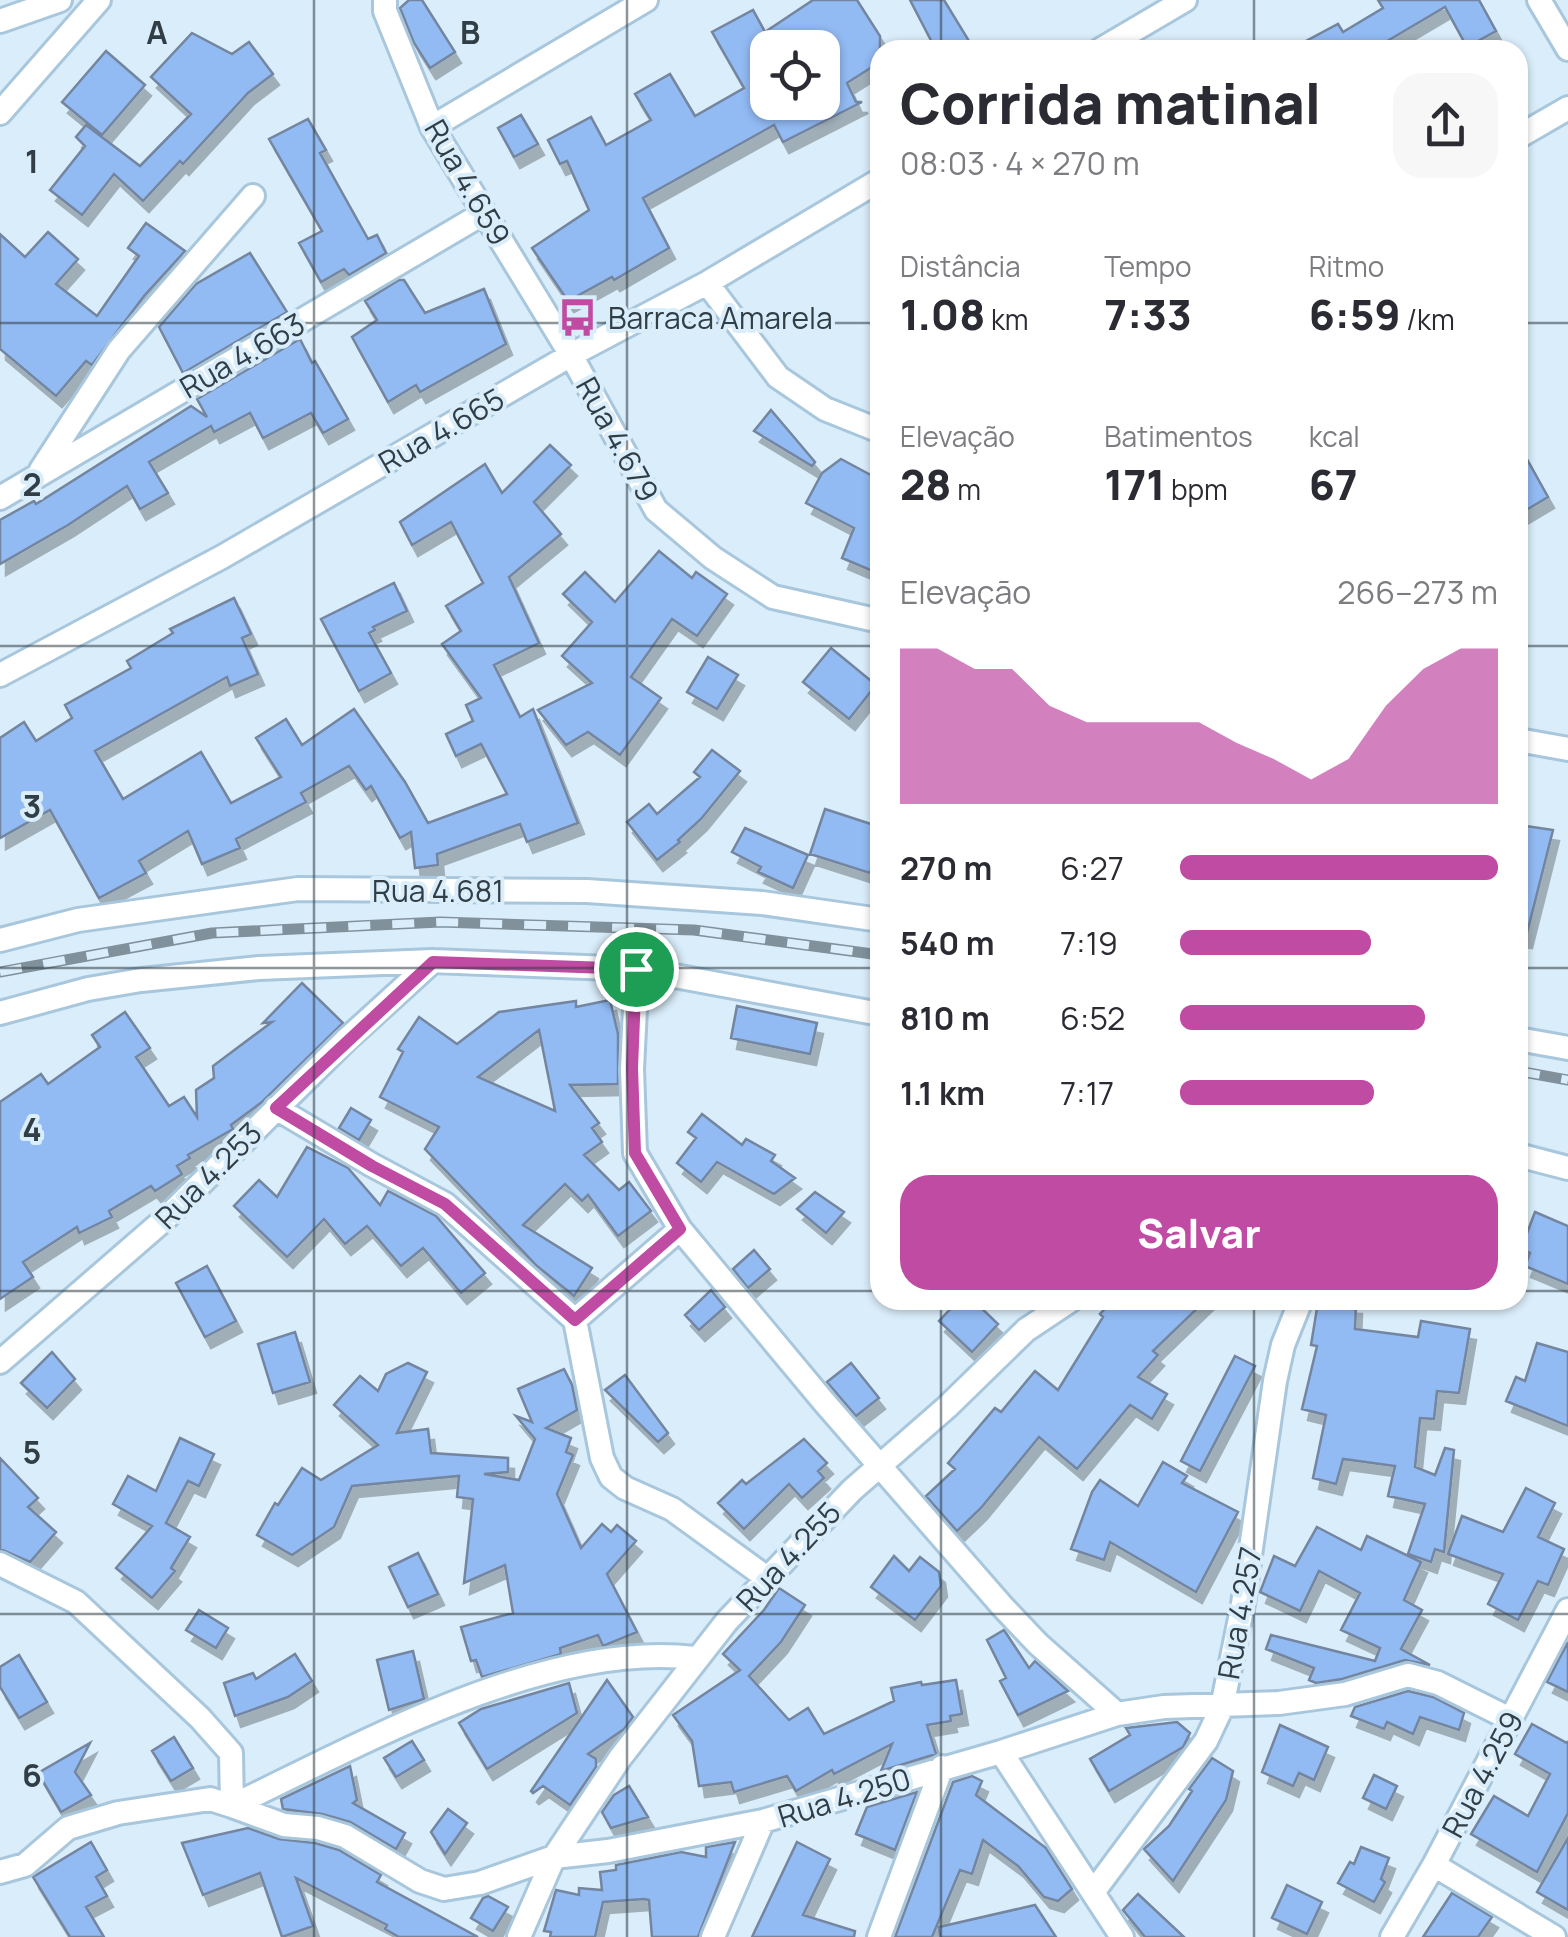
<!DOCTYPE html>
<html lang="pt">
<meta charset="utf-8">
<style>
body{margin:0;font-family:Manrope,sans-serif;background:#f7f7f7;color:#2b2b33;height:100vh;display:flex;flex-direction:column;font-size:38px;white-space:nowrap}
*{box-sizing:border-box;margin:0}
p{font-size:32px;color:#7c7c81}
.icon{flex:none;width:55px;height:55px;fill:none;stroke:currentColor;stroke-width:2;stroke-linecap:round;stroke-linejoin:round}
.map{position:relative;flex:1;overflow:hidden}
.side{position:absolute;left:870px;top:40px;width:658px;height:1270px;display:flex;flex-direction:column;background:#fff;border-radius:30px;box-shadow:0 2px 8px #0004}
.side>*{flex:none}
.fabs{position:absolute;left:750px;top:30px;display:grid;gap:20px}
.fabs a{display:grid;place-items:center;width:90px;height:90px;border-radius:20px;background:#fff;box-shadow:0 2px 8px #0004;font-size:50px}
.pin{position:absolute;display:grid;place-items:center;width:85px;height:85px;color:#fff;margin:-42px;border:5px solid #fff;border-radius:50%;box-shadow:0 2px 10px #0007}
.round{display:grid;place-items:center;flex:none;width:105px;height:105px;border-radius:30px;background:#f7f7f7}
.headline{display:flex;align-items:center;justify-content:space-between;height:170px;padding:0 30px}
h1{font-size:55px;font-weight:800;line-height:75px}
.figures{display:grid;grid-template-columns:repeat(3,1fr);gap:15px;height:170px;padding:10px 30px}
.figures div{display:grid;align-content:center}
.figures b{font-size:42px;font-weight:800}
.figures small{font-size:28px;font-weight:400}
.figures p{font-size:28px}
.chart{height:280px;padding:20px 30px}
.chart p{display:flex;justify-content:space-between}
.chart svg{width:100%;height:180px;margin-top:10px;fill:#c04ba3;opacity:.7}
.primary-button{display:flex;gap:20px;margin-top:auto;padding:20px 30px}
.primary-button a{flex:1;height:115px;border-radius:30px;background:#c04ba3;color:#fff;font-size:40px;font-weight:800;line-height:115px;text-align:center}
ul{padding:0 30px;list-style:none;font-size:32px}
li{display:grid;grid-template-columns:160px 120px 1fr;align-items:center;height:75px}
li i{height:25px;border-radius:12px;background:#c04ba3}
.map>svg:first-child{display:block}
.building{fill:#92baf3;stroke:#73859f;stroke-width:2.5;fill-rule:evenodd;filter:url(#shadow)}
.lines{fill:none;stroke-linecap:round;stroke-linejoin:round}
.street-casing{stroke:#a8c7dd;stroke-width:28}
.street{stroke:#fff;stroke-width:22}
.rail-casing{stroke:#81919c;stroke-width:11}
.rail{stroke:#daedfa;stroke-width:8;stroke-dasharray:22;stroke-linecap:butt}
.route-casing{stroke:#fff;stroke-width:20}
.route{stroke:#c04ba3;stroke-width:12}
.grid{fill:none;stroke:#313e46;stroke-width:2.5;stroke-opacity:0.55}
.labels{text-anchor:middle;dominant-baseline:central;stroke-width:8;stroke-linejoin:round;paint-order:stroke}
.street-label{font-size:30px;fill:#313e46;stroke:#daedfa}
.poi-label{font-size:30px;fill:#313e46;stroke:#daedfa;text-anchor:start}
.grid-label{font-size:32px;text-anchor:middle;font-weight:bold;fill:#313e46;stroke:#daedfa;stroke-width:8;stroke-linejoin:round;paint-order:stroke}
</style>
<div class="map">
<svg width="1568" height="1937" viewBox="0 0 1568 1937">
<defs>
<filter id="shadow"><feDropShadow dx="6" dy="11" stdDeviation="0" flood-color="#0004"/></filter>
</defs>
<rect width="100%" height="100%" fill="#daedfa"/>
<path class="building" d="M409,0H422L455,52L430,68L414,43L400,8Z
M813,0H857L880,36V62L847,83L856,102H862L783,142L774,125L643,198L669,248L614,280L612,277L568,301L532,248L589,210L567,161L560,164L548,140L591,117L606,145L651,120L635,94L670,74L695,116L744,88L712,32L753,10L765,32ZM768,48H822V102H768Z
M910,0H944L969,41L954,50H936Z
M1378,0H1479L1496,31L1467,47L1445,7L1372,50H1289L1338,24L1343,32L1383,8Z
M192,33L232,54L249,42L273,74L248,93L183,164L180,161L143,201L114,174L82,215L50,190L85,146L76,137L86,125L140,166L191,114L151,77Z
M106,51L145,85L102,135L62,102Z
M521,115L538,144L514,157L498,128Z
M308,119L326,150L320,153L368,239L377,235L386,253L349,275L344,269L321,282L299,243L322,231L269,139Z
M146,223L185,251L144,296L92,365L86,361L56,396L0,349V234L25,257L48,232L78,259L56,284L97,316L139,256L128,248Z
M250,253L287,312L183,373L159,327L196,284Z
M399,280H404L425,313L484,289L506,344L420,392L416,385L388,402L352,337L377,320L365,301Z
M300,339L312,363L315,361L348,419L323,433L311,413L263,438L250,413L214,432L211,426L149,462L168,493L140,509L127,486L68,525L0,564V520L34,501L36,504L191,406L207,417L197,399Z
M771,410L815,462L812,466L754,431Z
M1518,443L1548,497L1518,515Z
M550,445L571,465L534,502L561,534L509,577L539,643L494,665L520,717L533,709L578,823L527,842L520,824L437,854L438,865L415,868L411,832L400,838L371,786L366,790L349,766L301,793L306,802L236,839L240,848L202,864L188,831L139,861L146,873L99,898L50,810L0,838V738L24,722L36,741L72,718L65,705L131,668L127,661L173,633L170,629L234,598L251,634L242,638L258,674L230,686L227,677L95,751L123,799L201,752L231,803L281,777L256,738L286,719L302,745L354,709L405,782L428,823L507,794L481,744L456,756L446,734L473,721L466,705L481,698L442,644L461,631L446,606L483,583L451,522L412,545L400,522L485,464L502,493Z
M841,459L880,480V574L842,558L854,528L806,503L822,473Z
M659,551L692,578L696,572L727,594L697,636L672,619L631,677L661,698L620,755L588,732L566,745L538,710L592,683L562,656L592,622L563,594L585,572L615,602Z
M394,583L407,611L373,627L375,630L369,633L391,673L359,691L321,619Z
M831,648L876,685L849,719L803,682Z
M708,657L738,675L717,709L687,692Z
M712,750L740,771L701,819L678,840L680,842L657,860L627,822L649,804L657,814L700,777L694,772Z
M825,809L880,827V843L870,873L810,854Z
M1526,826L1553,830L1526,937L1518,936V881Z
M745,828L808,855L793,888L758,872L761,867L732,852Z
M302,983L343,1023L262,1102L231,1125L233,1129L188,1155L190,1158L177,1166L182,1174L155,1191L151,1186L109,1211L112,1217L79,1233L77,1227L23,1262L33,1277L0,1299V1102L41,1074L48,1084L100,1047L92,1035L125,1012L150,1048L136,1057L169,1106L184,1097L197,1117L196,1090L214,1078L213,1066L272,1022L263,1023Z
M610,1000L618,1034V1084L570,1085L599,1123L592,1128L602,1142L584,1155L619,1190L629,1182L651,1211L618,1236L588,1195L582,1201L565,1184L523,1225L592,1268L574,1296L537,1266L425,1149L439,1127L380,1097L403,1052L398,1049L419,1017L457,1044L499,1012L576,1001V1007ZM539,1030L550,1085L555,1111L478,1077Z
M737,1006L817,1023L810,1054L731,1038Z
M351,1108L371,1120L359,1140L339,1128Z
M702,1114L742,1145L746,1139L775,1155L771,1161L795,1178L774,1194L717,1162L701,1182L677,1163L696,1138L688,1132Z
M307,1147L348,1168L380,1205L388,1191L436,1216L485,1273L461,1293L423,1248L401,1266L367,1226L345,1244L324,1219L287,1257L234,1206L259,1180L277,1197Z
M815,1192L844,1212L826,1233L797,1209Z
M1535,1212L1568,1226V1284L1525,1266L1530,1253L1521,1249Z
M754,1250L770,1269L748,1288L733,1269Z
M207,1266L236,1321L205,1337L176,1283Z
M711,1290L725,1307L699,1330L685,1315Z
M959,1300H973L998,1324L972,1352L939,1321Z
M1113,1300H1206L1153,1351L1158,1355L1138,1377L1167,1394L1152,1419L1130,1405L1077,1469L1039,1437L981,1508L957,1531L926,1496L955,1469L948,1463L995,1408L1001,1412L1035,1371L1058,1390L1103,1317L1100,1314Z
M1318,1302L1356,1303L1355,1329L1418,1337L1421,1321L1470,1329L1459,1393L1437,1391L1434,1419L1420,1418L1415,1467L1435,1475L1445,1448L1454,1450L1444,1552L1435,1549L1431,1562L1408,1554L1425,1504L1388,1496L1395,1466L1343,1459L1336,1484L1313,1478L1326,1415L1302,1409L1317,1346L1311,1345Z
M295,1332L310,1382L273,1393L258,1344Z
M1537,1343L1568,1352V1426L1506,1401L1516,1377L1525,1381Z
M52,1352L75,1379L47,1408L21,1383Z
M1235,1356L1255,1366L1200,1471L1181,1461Z
M408,1363L427,1372L397,1433L428,1429L431,1453L508,1458V1472L484,1474L519,1480L535,1439L516,1416L532,1422L518,1389L564,1369L572,1385L577,1410L546,1428L571,1438L566,1452L573,1455L557,1494L581,1548L602,1524L611,1532L617,1525L636,1541L607,1574L637,1632L603,1646L598,1635L560,1648L561,1654L482,1677L476,1660L471,1661L461,1627L513,1613L505,1565L464,1583L473,1499L457,1497L459,1476L352,1486L334,1527L292,1555L257,1535L275,1503L278,1505L302,1468L321,1480L378,1445L334,1405L360,1376L378,1391L386,1374Z
M851,1363L879,1398L856,1416L827,1382Z
M625,1375L668,1433L658,1442L605,1390Z
M180,1438L214,1454L199,1486L188,1481L166,1523L190,1537L171,1568L175,1571L152,1598L116,1568L152,1526L113,1504L128,1476L156,1491Z
M804,1439L827,1463L818,1471L824,1478L802,1498L789,1484L744,1529L718,1503L742,1480L746,1484Z
M0,1458L38,1498L28,1507L56,1532L30,1562L0,1549Z
M1163,1462L1187,1476L1182,1483L1238,1512L1196,1592L1110,1542L1104,1560L1071,1549L1092,1492L1100,1480L1138,1506Z
M1526,1488L1555,1503L1538,1537L1564,1549L1548,1585L1538,1581L1518,1620L1488,1604L1503,1574L1448,1554L1462,1516L1503,1532Z
M1317,1527L1361,1550L1367,1536L1421,1562L1404,1600L1422,1610L1401,1649L1430,1665L1405,1660L1342,1679L1316,1683L1309,1680L1314,1668L1266,1649L1271,1635L1375,1661L1380,1648L1341,1630L1360,1593L1319,1571L1300,1611L1260,1592L1274,1556L1295,1566Z
M418,1553L438,1594L408,1607L389,1567Z
M894,1556L909,1571L920,1557L939,1572L941,1586L915,1620L871,1587Z
M779,1588L805,1605L781,1642L749,1676L789,1720L808,1708L824,1734L894,1701L891,1688L921,1682L922,1685L956,1680L962,1714L950,1716L951,1721L927,1725L936,1754L881,1771L892,1744L834,1774L832,1770L796,1791L787,1776L734,1792L731,1782L699,1786L692,1741L673,1715L740,1670L723,1654L764,1610Z
M199,1610L228,1628L216,1648L186,1630Z
M1004,1630L1029,1668L1035,1661L1068,1691L1018,1715L1000,1681L1006,1678L987,1640Z
M1568,1642V1692L1547,1682Z
M413,1651L424,1699L389,1710L377,1660Z
M295,1654L312,1681L288,1697L235,1716L224,1683L253,1673L256,1679Z
M19,1655L47,1702L19,1718L0,1687V1667Z
M607,1680L633,1717L624,1729L588,1754L596,1759V1767L570,1805L543,1786L533,1793L531,1791Z
M569,1683L577,1713L487,1769L459,1723L481,1709Z
M1408,1691L1433,1697L1464,1713L1459,1730L1420,1717L1413,1734L1387,1722L1384,1729L1351,1716L1355,1707Z
M1177,1722L1190,1733L1183,1747L1109,1791L1090,1759L1130,1735L1126,1728Z
M1532,1724L1567,1743L1568,1741V1813L1537,1872L1471,1834L1494,1796L1528,1816L1550,1774L1515,1754Z
M1280,1725L1328,1747L1314,1780L1299,1773L1293,1786L1262,1772Z
M174,1737L193,1768L171,1781L152,1751Z
M412,1741L424,1760L396,1777L384,1758Z
M90,1743L75,1772L91,1795L61,1812L38,1773Z
M1212,1758L1233,1771L1226,1800L1173,1881L1144,1849L1169,1826L1192,1791L1189,1789Z
M350,1766L357,1800L353,1803L405,1833L396,1849L350,1822L322,1814L283,1809L281,1799Z
M1374,1775L1397,1786L1386,1809L1363,1798Z
M972,1776L982,1781L976,1795L1046,1848L1072,1889L1058,1901L1044,1897L1018,1866L983,1840L972,1874L960,1870L932,1937H895L953,1782Z
M629,1786L648,1817L611,1828L602,1812L614,1795Z
M917,1792L895,1850L856,1834L867,1807Z
M448,1809L467,1823L445,1854L431,1832Z
M248,1828L279,1839L315,1843L339,1850L381,1875L377,1882L478,1937H399L385,1929L387,1925L296,1878L313,1926L282,1937L260,1873L203,1895L182,1843Z
M1568,1838V1910L1537,1892Z
M91,1842L107,1870L96,1877L107,1896L86,1907L104,1937H70L33,1877Z
M735,1842L698,1937H652L649,1900L644,1899L603,1902L595,1937H550L551,1932L544,1931L556,1890L579,1895V1888L602,1890L600,1872L616,1870V1865L681,1852L706,1857V1847Z
M797,1842L830,1859L803,1915L855,1931L854,1937H752Z
M1361,1847L1389,1858L1381,1879L1385,1882L1374,1902L1338,1883L1350,1862L1354,1864Z
M1287,1885L1322,1902L1307,1934L1272,1918Z
M1452,1893L1492,1917L1478,1937H1423Z
M1138,1894L1184,1937H1145L1123,1910Z
M488,1896L508,1907L493,1931L471,1918L483,1898Z
M1035,1905L1056,1937H940L939,1927Z"/>
<g class="lines">
<defs>
<path id="street" d="M385,0V11L432,127L571,355L656,510L713,558L773,597L880,621
M1539,0L1568,49
M0,21L60,0
M1100,50L1185,0
M0,113L99,0
M432,127L646,0
M1518,137L1568,108
M707,283L778,377L825,409L880,431
M41,470L119,350L253,196
M0,498L484,213
M0,675L222,557L571,355L707,283L880,180
M1518,740L1568,749
M0,940L78,920L298,889L587,891L762,903L880,920
M637,969L632,1069L635,1153L680,1229L824,1402L1002,1606L1038,1644L1117,1714
M0,1013L88,989L141,980L259,968L433,961L637,969L880,1014
M1518,1039L1568,1048
M276,1108L372,1165L445,1204L575,1320L602,1458L611,1477L625,1488L672,1509L767,1578
M1518,1155L1568,1168
M575,1320L680,1229
M0,1362L166,1218L345,1041L433,961
M0,1564L76,1602L200,1718L231,1753L232,1806L284,1825L318,1828L345,1836L420,1881L444,1889L480,1883L554,1857L608,1851L763,1821L1001,1752L1117,1714L1164,1707L1279,1703L1345,1694L1408,1675L1438,1683L1510,1719
M1001,1752L1122,1937
M1434,1865L1554,1937
M0,1872L25,1865L68,1828L118,1813L210,1799L232,1806C363,1743 547,1640 695,1658
M1094,1891L1206,1741L1222,1707L1243,1604L1275,1381L1283,1345L1301,1300
M519,1937L554,1857L620,1758L727,1621L852,1490L947,1407L1026,1330L1071,1300
M713,1937L763,1821
M879,1937L942,1767
M1392,1937L1434,1865L1568,1610"/>
</defs>
<use href="#street" class="street-casing"/>
<use href="#street" class="street"/>
<defs>
<path id="rail" d="M0,972L212,933L440,922L694,930L880,955
M1518,1071L1568,1080"/>
</defs>
<use href="#rail" class="rail-casing"/>
<use href="#rail" class="rail"/>
</g>
<g class="lines">
<defs>
<path id="route" d="M433,962L636,969L632,1068L635,1153L680,1229L575,1320L445,1204L372,1166L276,1108Z"/>
</defs>
<use href="#route" class="route-casing"/>
<use href="#route" class="route"/>
</g>
<path class="grid" d="M314,0V1937M627,0V1937M941,0V50M1254,0V50M0,323H880M1518,323H1568M0,646H880M1518,646H1568M0,968H880M1518,968H1568M0,1291H880M1518,1291H1568M941,1300V1937M1254,1300V1937M0,1614H1568"/>
<defs>
<symbol id="bus-bare" viewBox="-9 -9 18 18"><path d="M-5-6H5V4H4V6H2V4H-2V6H-4V4H-5ZM-3.5-4V0h7V-4ZM-3.5 1.2v1.5H-2V1.2ZM2 1.2v1.5H3.5V1.2Z" fill="#c04ba3" stroke="#daedfa" stroke-width="2.5" paint-order="stroke"/></symbol>
</defs>
<g fill-rule="evenodd">
<use href="#bus-bare" x="550" y="290" width="55" height="55"/>
</g>
<g class="labels">
<g class="street-label">
<text transform="translate(468 182) rotate(60)">Rua 4.659</text>
<text transform="translate(242 355) rotate(-30)">Rua 4.663</text>
<text transform="translate(441 430) rotate(-30)">Rua 4.665</text>
<text transform="translate(618 439) rotate(61)">Rua 4.679</text>
<text x="438" y="890">Rua 4.681</text>
<text transform="translate(208 1175) rotate(-45)">Rua 4.253</text>
<text transform="translate(788 1556) rotate(-47)">Rua 4.255</text>
<text transform="translate(1239 1613) rotate(-80)">Rua 4.257</text>
<text transform="translate(1482 1774) rotate(-62)">Rua 4.259</text>
<text transform="translate(844 1797) rotate(-17)">Rua 4.250</text>
</g>
<g class="poi-label">
<text x="608" y="317">Barraca Amarela</text>
</g>
</g>
<g class="grid-label">
<text x="157" y="44">A</text>
<text x="470" y="44">B</text>
<text x="32" y="173">1</text>
<text x="32" y="496">2</text>
<text x="32" y="818">3</text>
<text x="32" y="1141">4</text>
<text x="32" y="1464">5</text>
<text x="32" y="1787">6</text>
</g>
</svg>
<div class="fabs">
<a><svg class="icon" aria-label="locate" viewBox="0 0 24 24"><circle cx="12" cy="12" r="6"/><path d="M12 2v4M12 18v4M2 12h4M18 12h4"/></svg></a>
</div>
<div class="pin" style="left:636px;top:969px;background:#1e9e55"><svg class="icon" aria-label="arrive" viewBox="0 0 24 24"><path d="M6 21V4h12l-3 4 3 4H6"/></svg></div>
<section class="side">
<div class="headline"><div><h1>Corrida matinal</h1><p>08:03 · 4 × 270 m</p></div><a class="round"><svg class="icon" aria-label="share" viewBox="0 0 24 24"><path d="M12 15V3M7 8l5-5 5 5M5 13v7h14v-7"/></svg></a></div>
<div class="figures">
<div><p>Distância</p><b>1.08<small> km</small></b></div>
<div><p>Tempo</p><b>7:33</b></div>
<div><p>Ritmo</p><b>6:59<small> /km</small></b></div>
</div>
<div class="figures">
<div><p>Elevação</p><b>28<small> m</small></b></div>
<div><p>Batimentos</p><b>171<small> bpm</small></b></div>
<div><p>kcal</p><b>67</b></div>
</div>
<div class="chart"><p><span>Elevação</span>266–273 m</p>
<svg viewBox="0 0 160 44" preserveAspectRatio="none"><path d="M0 44V6L10 6L20 11L30 11L40 20L50 24L60 24L70 24L80 24L90 29L100 33L110 38L120 33L130 20L140 11L150 6L160 6V44z"/></svg>
</div>
<ul>
<li><b>270 m</b>6:27<i style="width:100%"></i></li>
<li><b>540 m</b>7:19<i style="width:60%"></i></li>
<li><b>810 m</b>6:52<i style="width:77%"></i></li>
<li><b>1.1 km</b>7:17<i style="width:61%"></i></li>
</ul>
<div class="primary-button"><a>Salvar</a></div>
</section>
</div>
